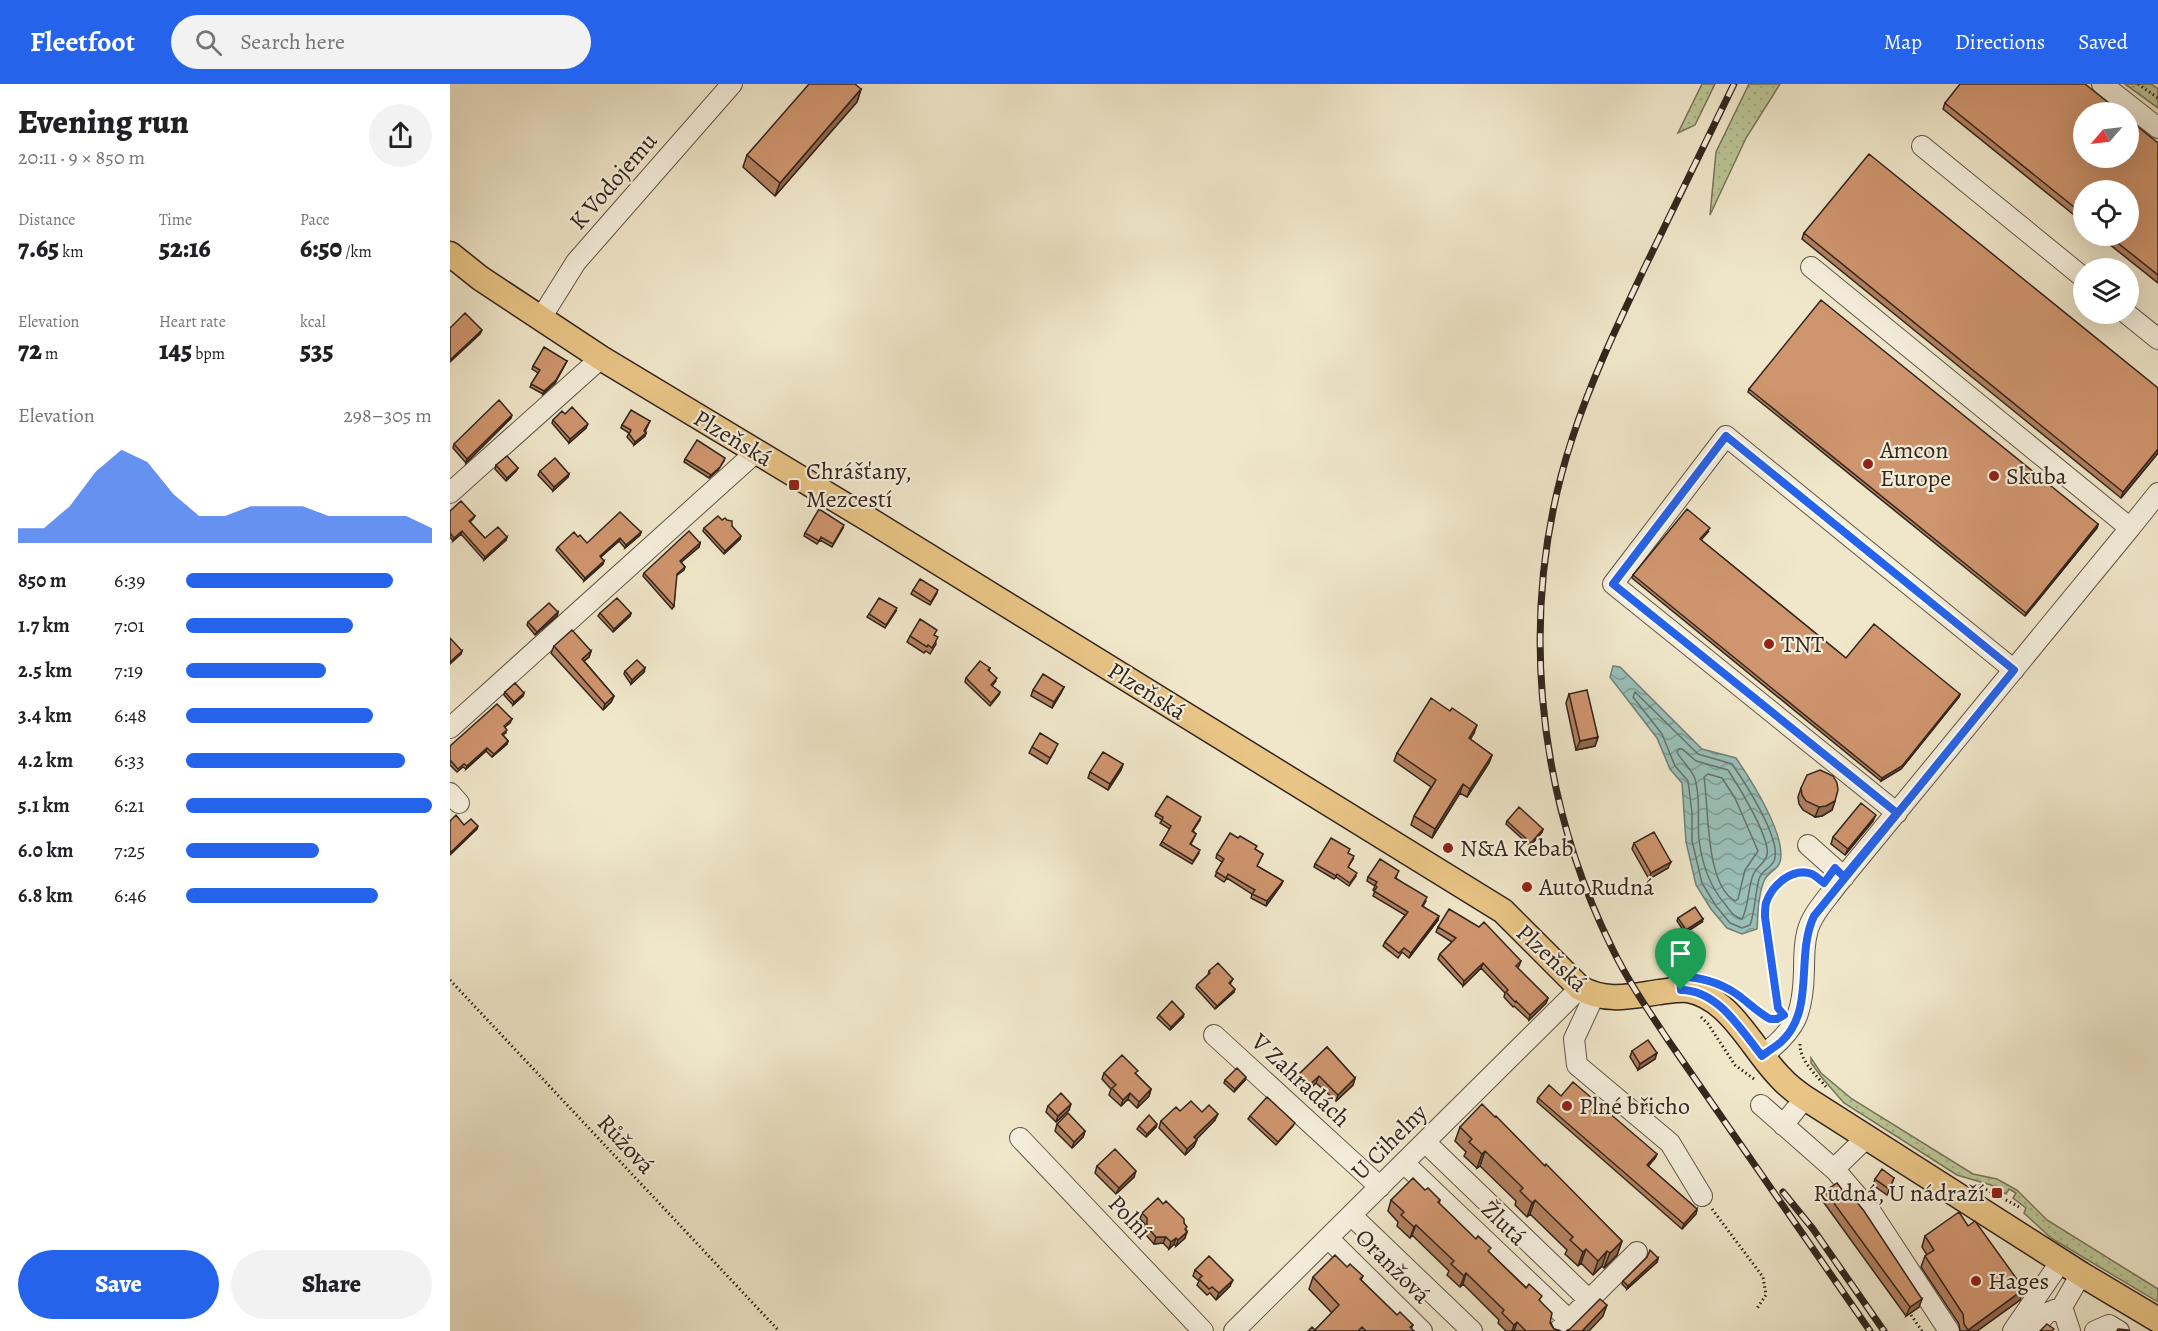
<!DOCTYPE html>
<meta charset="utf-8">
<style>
body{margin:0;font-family:Alegreya,serif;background:#f2f2f2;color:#202124;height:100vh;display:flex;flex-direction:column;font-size:22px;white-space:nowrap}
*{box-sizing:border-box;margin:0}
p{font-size:20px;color:#757577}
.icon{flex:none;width:33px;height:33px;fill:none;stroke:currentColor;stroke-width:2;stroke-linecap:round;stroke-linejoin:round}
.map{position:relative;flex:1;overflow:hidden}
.drawer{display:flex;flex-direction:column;background:#fff;width:450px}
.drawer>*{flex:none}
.needle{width:39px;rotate:242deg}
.controls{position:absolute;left:1623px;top:18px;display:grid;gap:12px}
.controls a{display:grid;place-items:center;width:66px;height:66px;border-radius:50%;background:#fff;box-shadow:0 6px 24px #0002;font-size:30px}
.pin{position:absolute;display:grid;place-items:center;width:51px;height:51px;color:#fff;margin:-62px -26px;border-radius:50% 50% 50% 0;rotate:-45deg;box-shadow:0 0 6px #0007}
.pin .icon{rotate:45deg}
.round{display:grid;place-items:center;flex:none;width:63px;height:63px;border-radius:32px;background:#f2f2f2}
.headline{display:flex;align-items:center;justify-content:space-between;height:102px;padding:0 18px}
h1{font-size:33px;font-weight:800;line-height:45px}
.figures{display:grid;grid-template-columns:repeat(3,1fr);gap:9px;height:102px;padding:6px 18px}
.figures div{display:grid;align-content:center}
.figures b{font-size:26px;font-weight:800}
.figures small{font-size:16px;font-weight:400}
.figures p{font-size:16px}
.chart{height:168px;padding:12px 18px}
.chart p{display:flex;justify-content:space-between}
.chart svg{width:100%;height:108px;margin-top:6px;fill:#2563eb;opacity:.7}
.action{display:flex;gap:12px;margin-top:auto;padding:12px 18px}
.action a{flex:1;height:69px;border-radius:36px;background:#2563eb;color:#fff;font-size:24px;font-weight:800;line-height:69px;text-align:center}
.action a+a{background:#f2f2f2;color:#202124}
ul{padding:0 18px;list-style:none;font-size:20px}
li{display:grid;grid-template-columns:96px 72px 1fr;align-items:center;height:45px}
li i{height:15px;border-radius:8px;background:#2563eb}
header{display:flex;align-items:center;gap:36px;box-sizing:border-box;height:84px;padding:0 30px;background:#2563eb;color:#fff}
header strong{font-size:28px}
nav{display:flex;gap:33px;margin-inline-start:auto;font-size:21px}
.search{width:420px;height:54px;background:#f2f2f2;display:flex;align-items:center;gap:15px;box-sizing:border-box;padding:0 21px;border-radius:33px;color:#757577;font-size:22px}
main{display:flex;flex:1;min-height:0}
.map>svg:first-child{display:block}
.grass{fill:url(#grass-dots);stroke:#77755a;stroke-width:1.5}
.water{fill:url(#water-waves);stroke:#71817a;stroke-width:1.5}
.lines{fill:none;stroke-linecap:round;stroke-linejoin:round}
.shore{stroke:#66726a;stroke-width:1.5}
.minor-casing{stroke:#625648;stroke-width:22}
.major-casing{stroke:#33251d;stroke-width:27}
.path{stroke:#33251d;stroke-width:3;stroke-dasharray:1.5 3;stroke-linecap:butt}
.minor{stroke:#f5efdd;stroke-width:20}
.major{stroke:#e8c485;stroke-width:24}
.rail-casing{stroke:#33251d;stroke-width:7}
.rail{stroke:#f5efdd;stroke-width:4.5;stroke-dasharray:14;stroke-linecap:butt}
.wall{fill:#b2805f;stroke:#33251d;stroke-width:1.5}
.shaded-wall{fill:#91684d;stroke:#33251d;stroke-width:1.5}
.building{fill:#cf956e;stroke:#33251d;stroke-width:1.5}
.route-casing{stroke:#fff;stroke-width:12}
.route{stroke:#2563eb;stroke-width:8}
.poi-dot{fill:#8f2418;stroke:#f5efdd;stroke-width:2}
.labels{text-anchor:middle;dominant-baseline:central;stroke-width:4.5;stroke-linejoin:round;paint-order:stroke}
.street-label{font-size:24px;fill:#33251d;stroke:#f5efdd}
.poi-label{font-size:24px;fill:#33251d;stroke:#f5efdd;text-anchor:start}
</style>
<header>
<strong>Fleetfoot</strong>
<div class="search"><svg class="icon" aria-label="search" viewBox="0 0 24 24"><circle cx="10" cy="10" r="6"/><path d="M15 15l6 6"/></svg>Search here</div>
<nav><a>Map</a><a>Directions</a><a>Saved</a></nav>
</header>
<main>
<section class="drawer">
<div class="headline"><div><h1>Evening run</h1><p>20:11 · 9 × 850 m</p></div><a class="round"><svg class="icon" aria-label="share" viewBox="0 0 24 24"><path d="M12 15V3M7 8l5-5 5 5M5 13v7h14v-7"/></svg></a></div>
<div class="figures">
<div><p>Distance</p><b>7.65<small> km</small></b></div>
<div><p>Time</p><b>52:16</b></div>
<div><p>Pace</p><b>6:50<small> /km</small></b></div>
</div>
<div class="figures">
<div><p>Elevation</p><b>72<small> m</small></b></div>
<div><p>Heart rate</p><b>145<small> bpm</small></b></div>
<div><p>kcal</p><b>535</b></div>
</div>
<div class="chart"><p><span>Elevation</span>298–305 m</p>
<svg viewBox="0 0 160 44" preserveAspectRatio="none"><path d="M0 44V38L10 38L20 29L30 15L40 6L50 11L60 24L70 33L80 33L90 29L100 29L110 29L120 33L130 33L140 33L150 33L160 38V44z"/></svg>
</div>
<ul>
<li><b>850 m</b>6:39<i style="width:84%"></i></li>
<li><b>1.7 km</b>7:01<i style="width:68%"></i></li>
<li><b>2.5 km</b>7:19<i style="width:57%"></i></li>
<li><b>3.4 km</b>6:48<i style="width:76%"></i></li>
<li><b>4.2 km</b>6:33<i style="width:89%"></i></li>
<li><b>5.1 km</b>6:21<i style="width:100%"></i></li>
<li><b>6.0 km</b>7:25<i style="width:54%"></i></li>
<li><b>6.8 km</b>6:46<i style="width:78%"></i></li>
</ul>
<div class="action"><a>Save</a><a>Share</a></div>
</section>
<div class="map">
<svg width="1708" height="1247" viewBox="0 0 1708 1247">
<defs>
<pattern id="grass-dots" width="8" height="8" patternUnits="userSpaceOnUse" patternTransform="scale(1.5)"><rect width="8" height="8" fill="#bbc596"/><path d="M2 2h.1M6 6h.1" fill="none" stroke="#a1a981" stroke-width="1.8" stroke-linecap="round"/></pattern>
<pattern id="water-waves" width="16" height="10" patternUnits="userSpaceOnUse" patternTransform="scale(1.5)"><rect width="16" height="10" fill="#9abfb8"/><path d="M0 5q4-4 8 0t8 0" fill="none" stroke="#7e9b95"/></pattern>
</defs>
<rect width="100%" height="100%" fill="#f0e7ca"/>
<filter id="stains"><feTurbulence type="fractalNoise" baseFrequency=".00333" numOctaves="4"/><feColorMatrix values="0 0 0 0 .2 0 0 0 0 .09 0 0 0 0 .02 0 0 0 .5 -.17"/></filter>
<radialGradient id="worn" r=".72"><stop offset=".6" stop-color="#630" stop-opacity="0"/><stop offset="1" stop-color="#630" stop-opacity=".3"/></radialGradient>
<path class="grass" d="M1252,0H1265L1245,41L1228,49Z
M1299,0H1330L1296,54L1260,131L1266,68Z
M1675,0H1701L1708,5V24Z
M1361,974L1371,989L1402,1015L1523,1090L1547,1095L1567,1106L1597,1136L1708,1205V1218L1601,1154L1574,1129L1576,1124L1563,1114L1566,1109L1559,1105L1556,1110L1541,1101L1507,1091L1394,1019L1373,995L1361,979Z"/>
<path class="water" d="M1163,582L1170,583L1252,665L1286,674C1301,696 1337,752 1330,778C1328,785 1319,788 1315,795C1308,809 1308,830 1307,845L1292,850L1277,844L1261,825L1246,801L1236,758L1232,699L1220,685L1207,654L1160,593Z"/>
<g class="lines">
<path class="shore" d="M1185,608L1248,670L1282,680C1294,697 1333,757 1324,777C1320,785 1311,787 1309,795C1305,810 1305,828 1300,841L1292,844L1280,839L1266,822L1252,799L1242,757V729L1238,697L1225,682L1212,650L1183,613Z
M1229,665H1232L1246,677L1278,686C1288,701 1321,755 1317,771C1315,780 1304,784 1302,794C1298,807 1298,824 1292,835C1284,833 1280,827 1275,820C1260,803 1252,779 1249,756C1247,736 1251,714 1245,695C1242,685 1232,678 1227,668Z
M1258,690L1272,694L1285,714L1308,767L1295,786L1288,815L1285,817C1255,800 1259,724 1254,693Z"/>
<defs>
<path id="minor" d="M1652,0L1708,44
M1472,62L1634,194
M1677,230L1708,255
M91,234L126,178L282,0
M0,409L151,274
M1680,444L1708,409
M0,644L306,368
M0,709L9,719
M1447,729L1163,500L1276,352L1564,586
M1358,761L1394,793
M1222,864L1226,876L1231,906
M1144,912L1124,955L1127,981L1220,1059L1252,1112
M764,951L930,1103
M1312,972C1347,945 1353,929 1354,886C1354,873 1354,861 1357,849C1361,831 1376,816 1386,802L1680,444L1361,183
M1311,1021L1386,1087L1421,1128L1499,1247
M1333,1041L1355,1014
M570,1054L753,1247
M975,1058L1138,1215
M954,1079L1119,1236
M1384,1085L1416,1054
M901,1131L1022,1247
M878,1154L972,1247
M784,1247L1130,904
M1108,1247L1187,1168
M1563,1247L1611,1177
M1581,1247L1597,1229L1612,1223
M1620,1247L1612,1223L1631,1190
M1645,1247L1659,1241L1669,1247"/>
<path id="major" d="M0,170L30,194L151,274L423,438L1053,827L1130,904C1157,919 1181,912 1210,908C1219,907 1229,905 1238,906C1281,914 1302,965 1330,993C1337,1001 1346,1008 1355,1014L1631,1190L1708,1236"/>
</defs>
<use href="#minor" class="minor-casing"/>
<use href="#major" class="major-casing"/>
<path class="path" d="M1688,0L1708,14
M0,896L329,1247
M1296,918L1320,935H1326
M1331,927L1328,924L1315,833C1315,829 1315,823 1316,819C1323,798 1347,780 1368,794
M1251,933L1258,940L1285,981L1304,995
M1350,960C1349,976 1368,993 1377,1004
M1528,1101L1571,1124
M1262,1125L1313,1193L1316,1211L1306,1226
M1461,1231L1472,1247"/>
<use href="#minor" class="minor"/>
<use href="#major" class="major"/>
<defs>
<path id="rail" d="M1284,0C1254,61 1224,123 1194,185C1168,240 1141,296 1122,355C1067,522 1085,708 1162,864C1178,897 1198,926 1218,956L1420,1247
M1333,1108L1363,1145L1434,1247"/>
</defs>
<use href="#rail" class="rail-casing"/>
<use href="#rail" class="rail"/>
</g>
<path class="wall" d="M411,5L407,18L325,112L293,83L297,71Z
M1495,19L1708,59V199L1649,152H1678L1634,106V139L1493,25Z
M1354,149L1708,304V369L1671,414L1352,155Z
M117,277L105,299L93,310L80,303L88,289L82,285L83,282Z
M1299,305L1648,440L1647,444L1575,532L1298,308Z
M115,330L136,344L119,359L102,339L103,336Z
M61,334L16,379L3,364L4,360Z
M200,337L195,348L196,349L195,352L184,361L177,353L179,349L171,344L172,341Z
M235,375L274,377L268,386L259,394L234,378Z
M46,381L68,384L66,387L56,397L45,385Z
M90,387L118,393L103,407L88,391Z
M0,427L25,432L23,435L20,438L35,454L57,453L56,456L34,476L11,450L3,457L0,453Z
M272,436L282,442L290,455L274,470L253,447L254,444Z
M393,444L382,463L370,456L367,460L354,452L355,449Z
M1259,447L1251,456L1396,574L1510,610L1509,613L1451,685L1431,697L1182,494L1183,491Z
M191,448L190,451L175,464L169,457L151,473L153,480L134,497L106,466L108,463L137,459Z
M250,459L249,463L231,478L235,483L234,486L226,492L224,522L222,525L193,492L194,489Z
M463,506L487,509L480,521L461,510Z
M446,527L435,544L417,533L419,530Z
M108,528L107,532L85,551L77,541L78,538Z
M150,529H181L180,532L163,548L148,532Z
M460,552H485L486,560L480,570L476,567L474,569L457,558Z
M104,562L141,567L139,573L134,577L164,612L161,618L153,626L101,569Z
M540,584L539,587L546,597L542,602L550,608L549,611L540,622L515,598L516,594Z
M175,587L194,588L181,600L174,590Z
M614,603L611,609L602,624L581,612L583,606Z
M55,608L73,612L63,621L54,611Z
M1119,610L1148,653L1145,662L1126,666L1116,619Z
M62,635L60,639L55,643L56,649L53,651L58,657L57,660L42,673L36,667L16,685L13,683L7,688L0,681V662Z
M1024,649L1020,655L1042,671L1039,679L1017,713L1010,709L982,754L961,741L964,732L981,703L944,677L947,669Z
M582,663L605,666L597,680L579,669Z
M673,680L671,686L658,706L638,694L640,688Z
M1351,704L1385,717L1382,726L1372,732L1365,733L1353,726L1349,720L1348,713Z
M706,729L750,736L743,747L746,750L741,760L749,769L742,780L710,761L720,745L710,739L712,736L705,732Z
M1057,737L1093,745L1092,748L1080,762L1056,740Z
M1423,737L1395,771L1381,760L1383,753Z
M1184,759L1218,784L1199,795L1182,765Z
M806,766L813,770L807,782L833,797L831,801L816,822L801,814L802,810L777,794L774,798L765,792L772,778L766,774L767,770Z
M903,775L898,783L906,792L899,802L886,793L884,795L864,783L865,780Z
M947,791L946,794L976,817L973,822L988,836L959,874L952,868L948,874L933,862L935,858L955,831L923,812L925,807L923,806L925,802L917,797L918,793Z
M1228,834L1252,838L1235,849L1227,837Z
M988,843L1071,877L1069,882L1067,884L1098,914L1096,919L1079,936L1064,922L1063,923L1054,913L1055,909L1031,884L1013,902L988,875L990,870L1002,858L986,848Z
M759,887L783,895L780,900L784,908L765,925L746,904L747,901L758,891Z
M709,931L733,933L720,946L707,934Z
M877,963L905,994L903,1001L886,1017L866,999L854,1010L844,1000L846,993Z
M1182,967L1205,975L1188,986L1180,973Z
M654,989L686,990L701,1005L699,1012L687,1024L678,1015L671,1022L659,1011L661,1005L652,995Z
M775,996H795L784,1008L774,999Z
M1111,1012L1207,1070L1205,1074L1198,1082L1247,1125L1246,1130L1232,1145L1087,1018L1088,1014Z
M598,1022L619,1026L606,1038L596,1028Z
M730,1027L752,1028L765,1036L746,1055L744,1062L735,1071L709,1044L711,1037Z
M800,1032L843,1042L826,1061L798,1035Z
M607,1040L635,1047L633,1053L622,1064L605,1047Z
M689,1042L706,1043L696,1053L687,1045Z
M1010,1043L1095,1082L1172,1157L1167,1171L1154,1184L1152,1182L1143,1191L1131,1179L1128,1182L1115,1170L1117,1166L1080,1130L1077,1133L1065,1121L1066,1117L1030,1082L1027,1084L1014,1072L1016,1068L1005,1057Z
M647,1082L684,1093L666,1110L645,1089Z
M1444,1094L1437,1111L1423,1101L1425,1095Z
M975,1106L990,1116L989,1120L1090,1217L1104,1245L1111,1247H1056L1048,1239L1049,1236L1013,1200L1010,1203L997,1191L999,1187L962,1151L960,1154L947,1142L948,1138L938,1127L941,1116Z
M1375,1107L1469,1223L1456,1232L1372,1116Z
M692,1129L734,1139L736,1146L735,1154L726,1162L724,1160L719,1165L713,1159L704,1160L695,1150V1140L690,1135Z
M1475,1152L1570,1216L1527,1247H1510L1509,1240L1471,1183L1475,1172L1477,1171L1472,1163Z
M1208,1174L1207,1178L1177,1205L1172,1200L1173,1197Z
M897,1183L913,1192L911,1196L947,1231L963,1241L961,1245L964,1247H858L865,1246L882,1229L859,1205L863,1193Z
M745,1186L780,1202L766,1216L760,1209L757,1211L747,1201L749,1197L743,1192Z"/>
<path class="shaded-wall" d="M411,5L407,18L325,112L330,99Z
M32,246L30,250L0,278V276Z
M117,277L105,299L93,310L94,307Z
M62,331L61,334L16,379L17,375Z
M138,340L136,344L119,359L120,355Z
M196,349L195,352L184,361L185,358Z
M1708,365V369L1671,414L1673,408Z
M275,374L268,386L259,394L261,391Z
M68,384L66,387L56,397L57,394Z
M119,390L118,393L103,407L104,403Z
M1648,440L1647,444L1575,532L1576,529Z
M12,447L11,450L3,457L4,454Z
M191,448L190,451L175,464L176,461Z
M291,452L290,455L274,470L275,467Z
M57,453L56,456L34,476L35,473Z
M170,454L169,457L148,475L150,472Z
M250,459L249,463L229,480L230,477Z
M154,477L153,480L134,497L135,494Z
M108,528L107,532L85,551L87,548Z
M181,529L180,532L163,548L164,545Z
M12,567L11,570L0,580V578Z
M141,567L139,573L129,581L132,575Z
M195,584L194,588L181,600L182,596Z
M614,603L611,609L602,624L604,618Z
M74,609L73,612L63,621L64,618Z
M1510,610L1509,613L1451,685L1431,697L1432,694Z
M164,612L161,618L153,626L155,620Z
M1027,641L1024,649L1016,663L1019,654Z
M1148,653L1145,662L1126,666L1130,657Z
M58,657L57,660L42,673L44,670Z
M37,664L36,667L16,685L17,682Z
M1042,671L1039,679L1017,713L1020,705Z
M673,680L671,686L658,706L660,700Z
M1013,700L1010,709L982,754L985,745Z
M1385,717L1382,726L1372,732L1365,733L1369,723Z
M1426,731L1423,737L1395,771L1398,765Z
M28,742L27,745L0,771V769Z
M1093,745L1092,748L1080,762L1081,759Z
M1221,778L1218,784L1199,795L1201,789Z
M833,797L831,801L816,822L817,817Z
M989,832L988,836L959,874L961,869Z
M1253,835L1252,838L1235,849L1236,846Z
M1033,879L1031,884L1013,902L1014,897Z
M785,905L784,908L765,925L767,922Z
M1098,914L1096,919L1079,936L1080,931Z
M734,930L733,933L720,946L721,943Z
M1207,969L1205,975L1188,986L1190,980Z
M869,992L866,999L854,1010L856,1004Z
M796,993L795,996L784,1008L785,1005Z
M905,994L903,1001L886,1017L888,1011Z
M701,1005L699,1012L687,1024L689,1018Z
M680,1009L678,1015L671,1022L673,1016Z
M621,1020L619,1026L606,1038L608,1032Z
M768,1030L765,1036L742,1060L744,1053Z
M707,1040L706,1043L696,1053L697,1050Z
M635,1047L633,1053L622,1064L624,1058Z
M747,1056L744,1062L735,1071L737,1065Z
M1035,1067L1030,1082L1027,1084L1032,1070Z
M1207,1070L1205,1074L1195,1086L1197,1081Z
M686,1087L684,1093L666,1110L669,1104Z
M1085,1116L1080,1130L1077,1133L1082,1119Z
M1247,1125L1246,1130L1232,1145L1234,1140Z
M966,1141L962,1151L960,1154L964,1143Z
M737,1148L735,1154L726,1162L728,1156Z
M706,1153H716L713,1159L704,1160Z
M726,1154L724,1160L719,1165L721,1158Z
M1172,1157L1167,1171L1154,1184L1160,1169Z
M1136,1165L1131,1179L1128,1182L1133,1168Z
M1157,1167L1152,1182L1143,1191L1148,1177Z
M1208,1174L1207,1178L1177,1205L1178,1202Z
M1016,1189L1013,1200L1010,1203L1014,1192Z
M783,1196L780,1202L766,1216L769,1209Z
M1574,1205L1570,1216L1527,1247H1517Z
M1472,1215L1469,1223L1456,1232L1460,1223Z
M1157,1221L1153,1232L1139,1247H1132Z
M1067,1238L1064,1247H1062L1064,1241Z"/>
<path class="building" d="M359,0H405L411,5L330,99L297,71Z
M1510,0H1635L1670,28H1634V74H1678V35L1708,59V191L1659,152H1678V106H1634V131L1495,19Z
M1419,70L1708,304V365L1673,408L1354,149Z
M1371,216L1648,440L1576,529L1299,305Z
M15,229L32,246L0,276V244Z
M94,263L117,277L106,296L94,307L81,300L90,286L83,282Z
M49,316L62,331L17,375L4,360Z
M122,323L138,340L120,355L103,336L112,327L115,330Z
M181,326L200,337L194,347L196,349L185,358L179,350L181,346L172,341Z
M247,356L275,374L270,383L261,391L235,375Z
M57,372L68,384L57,394L46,381Z
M105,374L119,390L104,403L90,387Z
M11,417L25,432L19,437L35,454L48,443L57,453L35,473L12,447L4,454L0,449V427Z
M369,425L394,441L383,460L371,453L369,457L355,449Z
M1237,425L1260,444L1250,455L1396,574L1424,540L1510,610L1452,682L1432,694L1183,491Z
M170,428L191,448L176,461L170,454L150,472L154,477L135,494L108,463L124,448L128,453L130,451L137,459Z
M268,432L272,436L275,434L277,436L282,437V442L291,452L275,467L254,444Z
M239,447L250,459L230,477L235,483L227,490L224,522L194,489Z
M470,495L488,506L481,518L463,506Z
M167,514L181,529L164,545L150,529Z
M429,514L447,524L436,541L419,530Z
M99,519L108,528L87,548L78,538Z
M470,535L487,546L484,551L488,553L482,564L478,561L477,563L460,552Z
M122,546L141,567L132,575L164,612L155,620L104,562Z
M0,554L12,567L0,578Z
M187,576L195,584L182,596L175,587Z
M530,577L540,584L538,586L547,594L541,601L550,608L541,619L516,594Z
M593,590L614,603L604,618L583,606Z
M65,599L74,609L64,618L55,608Z
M1137,606L1148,653L1130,657L1119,610Z
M981,614L1000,627L1002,624L1027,641L1019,654L1042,671L1020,705L1013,700L985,745L964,732L986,696L947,669Z
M47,620L62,635L54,642L57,646L52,650L58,657L44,670L37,664L17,682L14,680L8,685L0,676V662Z
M590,649L608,660L600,674L582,663Z
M653,668L673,680L660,700L640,688Z
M1370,686L1383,692L1387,699L1388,706L1385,717L1376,722L1369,723L1356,717L1352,711L1351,704L1357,691Z
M717,712L751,733L742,747L746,750L740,760L750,766L743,777L712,758L721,742L712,736L713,733L706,729Z
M1411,719L1426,731L1398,765L1383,753Z
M1069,723L1093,745L1081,759L1057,737Z
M6,731L14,741L21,735L28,742L0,769V737Z
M1204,748L1221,778L1201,789L1184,759Z
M780,749L788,754L790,752L807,762L805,765L813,770L807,782L833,797L817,817L802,810L805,806L778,790L776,794L766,788L774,775L767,770Z
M881,754L900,765L898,769L904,772L898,783L907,789L900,799L887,790L886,792L865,780Z
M930,775L949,787L945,794L977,813L972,822L989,832L961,869L954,864L949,869L935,858L958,828L924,807L927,803L925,801L927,798L918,793Z
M1245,823L1253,835L1236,846L1228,834Z
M999,825L1029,843L1034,838L1071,877L1066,882L1098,914L1080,931L1066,917L1065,918L1056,908L1058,906L1033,879L1014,897L990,870L1006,854L988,843Z
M768,879L783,895L779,899L785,905L767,922L747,901L760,889L759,887Z
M722,917L734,930L721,943L709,931Z
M1198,956L1207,969L1190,980L1182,967Z
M877,963L905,994L888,1011L869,992L856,1004L846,993Z
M672,971L688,987L685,989L701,1005L689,1018L680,1009L673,1016L662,1004L666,1001L654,989Z
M787,984L796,993L785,1005L775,996Z
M1123,998L1207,1070L1197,1081L1247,1125L1234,1140L1088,1014L1099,1001L1111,1012Z
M611,1009L621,1020L608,1032L598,1022Z
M817,1013L845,1039L828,1058L800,1032Z
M741,1017L752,1028L759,1021L768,1030L744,1053L747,1056L737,1065L711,1037L726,1023L730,1027Z
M1032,1020L1045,1033L1046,1032L1095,1082L1096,1080L1172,1157L1160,1169L1157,1167L1148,1177L1136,1165L1133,1168L1120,1156L1123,1153L1085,1116L1082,1119L1070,1107L1073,1104L1035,1067L1032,1070L1019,1058L1022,1055L1010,1043Z
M618,1029L635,1047L624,1058L607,1040Z
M699,1031L707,1040L697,1050L689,1042Z
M665,1065L686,1087L669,1104L647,1082Z
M1432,1085L1444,1094L1439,1105L1425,1095Z
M963,1094L975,1106L978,1104L990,1116L988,1118L1026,1155L1028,1152L1041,1164L1038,1167L1076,1204L1079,1200L1092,1212L1089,1216L1102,1229L1100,1239L1104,1245L1111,1247H1076L1067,1238L1064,1241L1052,1229L1054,1226L1016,1189L1014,1192L1001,1180L1004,1177L966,1141L964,1143L951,1131L954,1128L941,1116Z
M1387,1099L1394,1108L1397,1106L1414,1127L1472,1215L1460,1223L1375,1107Z
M708,1114L713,1120L716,1117L734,1135V1139L737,1143L735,1145L737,1148L728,1156L726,1154L721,1158L716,1153H706L697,1143V1134L692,1129Z
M1509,1128L1518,1142L1525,1137L1574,1205L1518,1246L1514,1240L1513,1230L1475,1172L1484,1166L1475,1152Z
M1200,1166L1208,1174L1178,1202L1173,1197L1197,1173Z
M885,1171L897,1183L900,1180L913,1192L910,1195L947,1231L950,1228L963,1241L960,1243L964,1247H916L912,1243L908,1247H858L862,1243L865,1246L889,1221L863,1193Z
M759,1172L783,1196L769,1209L762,1203L759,1205L749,1195L752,1192L745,1186Z
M1150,1215L1157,1221L1132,1247H1116L1120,1245Z
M1597,1240L1604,1245L1602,1247H1590Z
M1668,1245L1678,1246L1680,1247H1667Z"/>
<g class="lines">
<defs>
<path id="route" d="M1231,906L1230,893C1248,892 1270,899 1285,909C1297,917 1307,928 1320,935H1327L1334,931L1328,924L1315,833C1315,829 1315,823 1316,819C1322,801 1342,783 1362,790C1366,792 1370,796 1374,799L1385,784L1394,793L1447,729L1163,500L1276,352L1564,586L1364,832C1345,872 1366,926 1331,958C1325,963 1318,967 1312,972C1291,946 1268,906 1231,906"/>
</defs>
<use href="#route" class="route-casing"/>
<use href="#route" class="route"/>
</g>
<g class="poi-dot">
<circle cx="1418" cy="380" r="6"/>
<circle cx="1544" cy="392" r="6"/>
<rect x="338" y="395" width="12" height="12" rx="3"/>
<circle cx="1319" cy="560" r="6"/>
<circle cx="998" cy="764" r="6"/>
<circle cx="1077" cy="803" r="6"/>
<circle cx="1117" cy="1022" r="6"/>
<rect x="1541" y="1103" width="12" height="12" rx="3"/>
<circle cx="1526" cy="1197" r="6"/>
</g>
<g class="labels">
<g class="street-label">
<text transform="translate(163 97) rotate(-49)">K Vodojemu</text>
<text transform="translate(283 354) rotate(31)">Plzeňská</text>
<text transform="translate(697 607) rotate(32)">Plzeňská</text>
<text transform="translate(1102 874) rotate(43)">Plzeňská</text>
<text transform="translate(851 996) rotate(43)">V Zahradách</text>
<text transform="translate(939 1058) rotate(-45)">U Cihelny</text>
<text transform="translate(176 1060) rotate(47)">Růžová</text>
<text transform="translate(680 1133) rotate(46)">Polní</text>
<text transform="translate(1054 1139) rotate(44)">Žlutá</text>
<text transform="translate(943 1182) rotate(45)">Oranžová</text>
</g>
<g class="poi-label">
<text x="1430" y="366">Amcon<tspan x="1430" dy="28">Europe</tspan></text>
<text x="356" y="387">Chrášťany,<tspan x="356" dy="28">Mezcestí</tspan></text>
<text x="1556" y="392">Skuba</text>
<text x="1331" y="560">TNT</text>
<text x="1010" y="764">N&amp;A Kebab</text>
<text x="1089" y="803">Auto Rudná</text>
<text x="1129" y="1022">Plné břicho</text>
<text x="1535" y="1109" text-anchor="end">Rudná, U nádraží</text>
<text x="1538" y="1197">Hages</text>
</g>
</g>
<rect width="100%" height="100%" filter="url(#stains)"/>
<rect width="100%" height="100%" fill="url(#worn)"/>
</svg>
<div class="controls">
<a><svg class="needle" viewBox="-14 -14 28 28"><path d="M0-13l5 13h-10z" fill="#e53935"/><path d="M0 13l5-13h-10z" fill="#757577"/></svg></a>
<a><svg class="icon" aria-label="locate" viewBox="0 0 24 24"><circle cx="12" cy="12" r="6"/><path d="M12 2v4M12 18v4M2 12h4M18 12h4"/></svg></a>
<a><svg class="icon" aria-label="layers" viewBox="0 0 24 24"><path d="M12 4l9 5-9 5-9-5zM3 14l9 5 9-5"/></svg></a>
</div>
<div class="pin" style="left:1231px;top:906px;background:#1e9e55"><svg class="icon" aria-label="arrive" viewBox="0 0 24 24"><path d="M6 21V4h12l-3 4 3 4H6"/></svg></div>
</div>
</main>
